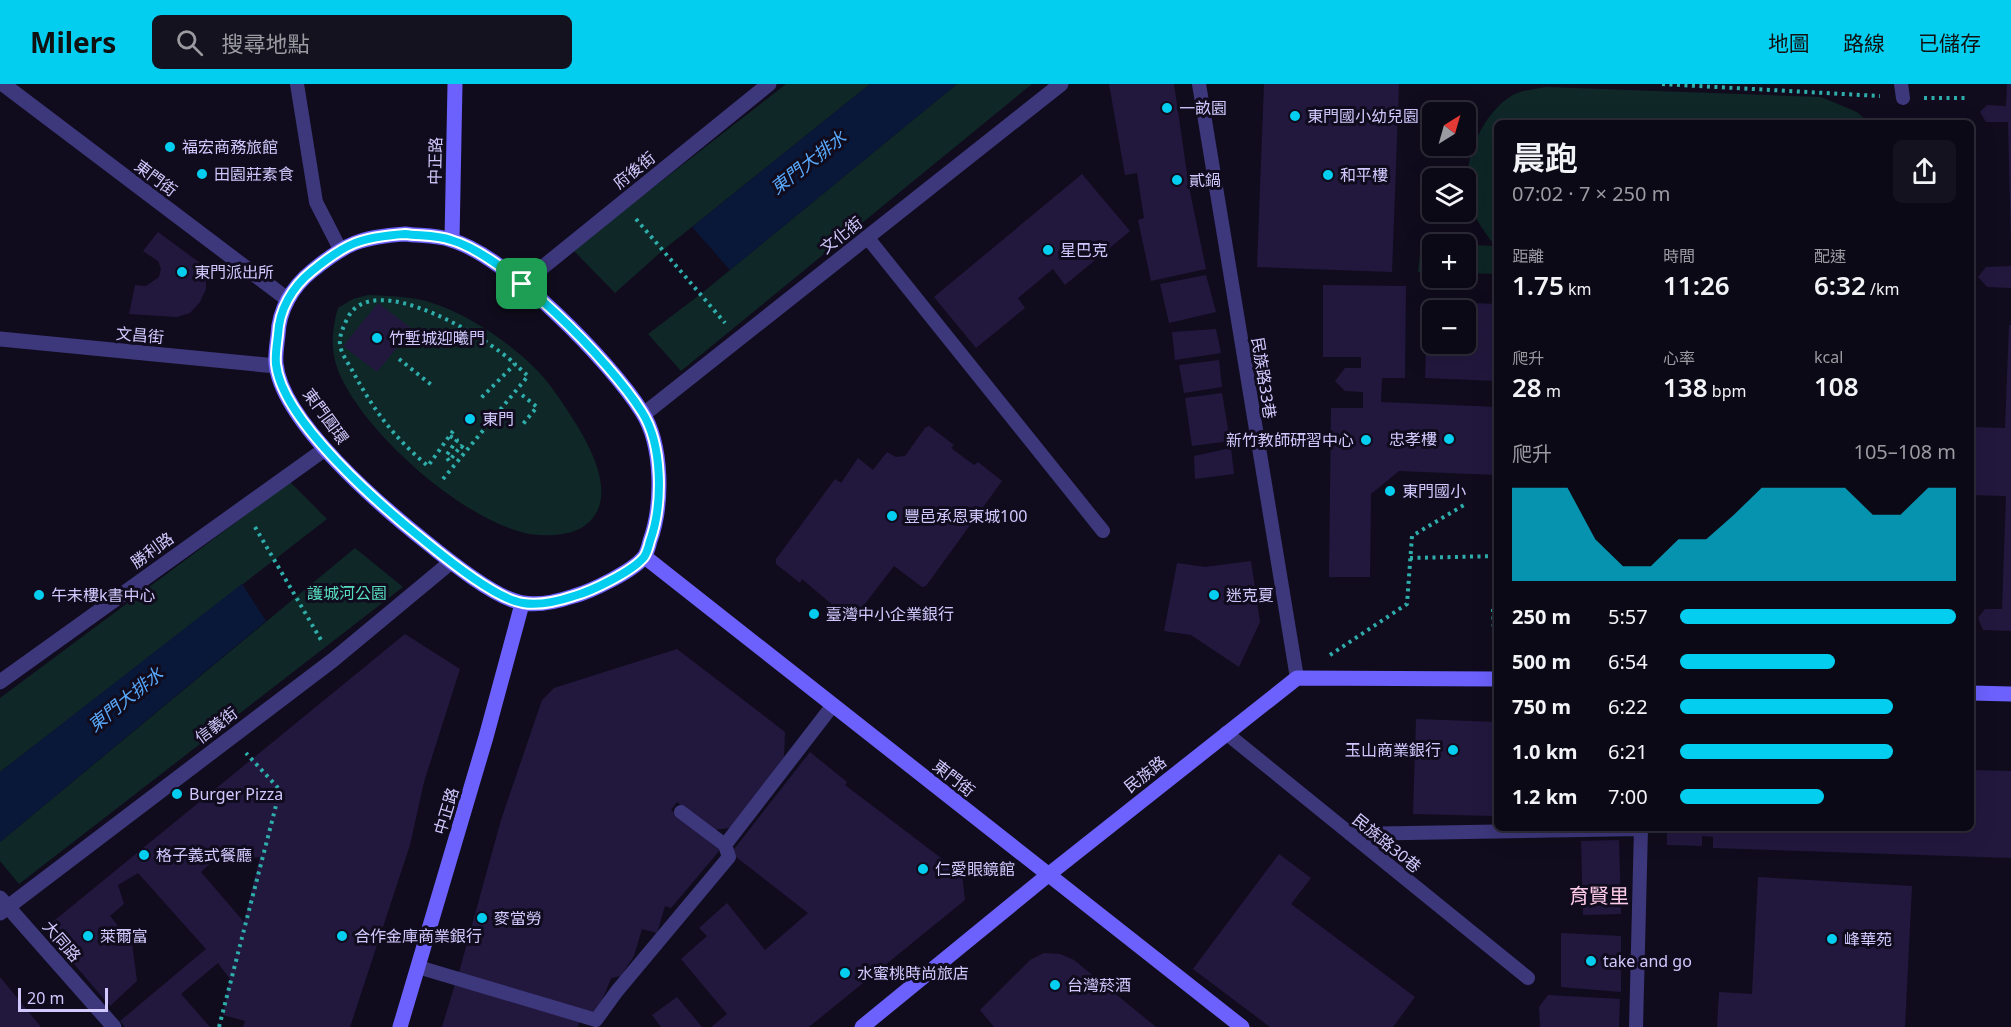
<!DOCTYPE html>
<html lang="zh-TW">
<meta charset="utf-8">
<style>
body{margin:0;font-family:"Noto Sans","Noto Sans TC",sans-serif;background:#15121f;color:#f1f3f6;height:100vh;display:flex;flex-direction:column;font-size:22px;white-space:nowrap}
*{box-sizing:border-box;margin:0}
p{font-size:20px;color:#9a9aa1}
.icon{flex:none;width:33px;height:33px;fill:none;stroke:currentColor;stroke-width:2;stroke-linecap:round;stroke-linejoin:round}
.map{position:relative;flex:1;overflow:hidden}
.panel{position:absolute;left:1494px;top:36px;width:480px;height:711px;display:flex;flex-direction:column;background:#0c0916;border-radius:9px;box-shadow:0 6px 24px #0002,0 0 0 2px #2c2a35}
.panel>*{flex:none}
.needle{width:39px;rotate:37deg}
.tools{position:absolute;left:1422px;top:18px;display:grid;gap:12px}
.tools a{display:grid;place-items:center;width:54px;height:54px;border-radius:9px;background:#0c0916;box-shadow:0 6px 24px #0002,0 0 0 2px #2c2a35;font-size:30px}
.scale{position:absolute;left:18px;bottom:15px;width:90px;box-sizing:border-box;padding-left:6px;border:3px solid #d1c9fe;border-top:0;font-size:16px;line-height:21px;white-space:nowrap;color:#d1c9fe;-webkit-text-stroke:4px #100c1d;paint-order:stroke}
.pin{position:absolute;display:grid;place-items:center;width:51px;height:51px;color:#fff;margin:-26px;border-radius:12px;box-shadow:0 3px 9px #0006}
.round{display:grid;place-items:center;flex:none;width:63px;height:63px;border-radius:9px;background:#15121f}
.head{display:flex;align-items:center;justify-content:space-between;height:102px;padding:0 18px}
h1{font-size:33px;font-weight:600;line-height:45px}
.figures{display:grid;grid-template-columns:repeat(3,1fr);gap:9px;height:102px;padding:6px 18px}
.figures div{display:grid;align-content:center}
.figures b{font-size:26px;font-weight:600}
.figures small{font-size:16px;font-weight:400}
.figures p{font-size:16px}
.chart{height:168px;padding:12px 18px}
.chart p{display:flex;justify-content:space-between}
.chart svg{width:100%;height:108px;margin-top:6px;fill:#03cef0;opacity:.7}
ul{padding:0 18px;list-style:none;font-size:20px}
li{display:grid;grid-template-columns:96px 72px 1fr;align-items:center;height:45px}
li i{height:15px;border-radius:8px;background:#03cef0}
header{display:flex;align-items:center;gap:36px;box-sizing:border-box;height:84px;padding:0 30px;background:#03cef0;color:#111}
header strong{font-size:28px}
nav{display:flex;gap:33px;margin-inline-start:auto;font-size:21px}
.search{width:420px;height:54px;background:#15121f;display:flex;align-items:center;gap:15px;box-sizing:border-box;padding:0 21px;border-radius:9px;color:#9a9aa1;font-size:22px}
.map>svg:first-child{display:block}
.green{fill:#0f2727}
.water{fill:#091839}
.building{fill:#22183e;fill-rule:evenodd}
.lines{fill:none;stroke-linecap:round;stroke-linejoin:round}
.path{stroke:#2eadab;stroke-width:4;stroke-dasharray:3 4.5;stroke-linecap:butt}
.lane{stroke:#3d377c;stroke-width:14}
.street{stroke:#3d377c;stroke-width:15}
.secondary{stroke:#6c61fd;stroke-width:15}
.route-casing{stroke:#fff;stroke-width:12}
.route{stroke:#03cef0;stroke-width:8}
.poi-dot{fill:#03cef0;stroke:#100c1d;stroke-width:2}
.labels{text-anchor:middle;dominant-baseline:central;stroke-width:6;stroke-linejoin:round;paint-order:stroke}
.poi-label{font-size:16px;fill:#d1c9fe;stroke:#100c1d;text-anchor:start}
.street-label{font-size:16px;fill:#d1c9fe;stroke:#100c1d}
.park-label{font-size:16px;fill:#57dcc1;stroke:#100c1d}
.water-label{font-size:18px;font-style:italic;fill:#59a9fd;stroke:#100c1d}
.quarter-label{font-size:20px;fill:#fecbe9;stroke:#100c1d}
</style>
<header>
<strong>Milers</strong>
<div class="search"><svg class="icon" aria-label="search" viewBox="0 0 24 24"><circle cx="10" cy="10" r="6"/><path d="M15 15l6 6"/></svg>搜尋地點</div>
<nav><a>地圖</a><a>路線</a><a>已儲存</a></nav>
</header>
<div class="map">
<svg width="2011" height="943" viewBox="0 0 2011 943">
<rect width="100%" height="100%" fill="#100c1d"/>
<path class="green" d="M786,0H870L662,167L615,209L573,166Z
M957,0H1032L681,287L648,250L702,209Z
M1547,3L1821,13L1857,28L1869,39H1497V190L1466,189V161L1495,162C1486,150 1476,137 1471,122C1459,84 1478,34 1511,12C1520,6 1536,5 1547,3Z
M1421,159L1458,160H1432V188H1418Z
M368,211C390,212 414,212 435,220C473,232 529,271 552,304C575,337 630,411 583,443C567,453 538,453 521,448C458,431 362,347 338,286C330,266 332,244 338,224L353,215Z
M290,398L327,435L0,688V614Z
M355,464L403,503L19,800L0,777V758Z"/>
<path class="water" d="M870,0H957L730,186L692,143Z
M242,500L266,537L0,758V688Z"/>
<path class="building" d="M1109,0H1174L1189,103L1206,185L1151,197L1138,136L1144,134L1137,89L1125,91Z
M1264,0H1399L1392,188L1257,183Z
M2007,0H2011V163L2008,38H1986L1980,28L1987,21L2006,22Z
M1082,90L1130,147L1065,201L1053,185L1018,214L1025,224L976,264L934,213Z
M158,148L200,179L206,192V205L200,218L190,229L177,233L129,230L135,201L146,202L159,193L161,185L158,177L143,167Z
M2011,182V204L1987,203L1978,193L1986,183Z
M1206,191L1216,228L1169,239L1160,200Z
M1323,201L1406,202L1405,294H1382L1381,318L1497,323V391L1399,387L1371,410L1370,493H1329L1331,324H1363V308L1345,307L1335,297L1345,284H1361V273H1323Z
M1428,217L1497,220V297L1425,294ZM1432,226H1466V260H1432Z
M378,219L412,245L377,288L343,262Z
M2009,241H2011V547L1983,546L1978,534L1985,525H2002L2006,412L1971,411V343L2005,344Z
M1216,245L1221,269L1175,276L1172,248Z
M1219,276L1222,303L1184,309L1179,281Z
M1222,309L1230,357L1192,362L1185,314Z
M929,342L954,361L951,364L974,381L978,378L1002,397L926,502L922,503L894,482L854,534L849,535L802,495L800,499L776,480V475L835,395L841,399L858,374L873,386L887,368L896,373L905,372L925,344Z
M1231,364L1234,390L1195,395L1194,372Z
M1251,477L1260,538L1239,583L1191,551L1164,547L1177,479L1205,483Z
M405,550L460,585L424,698L410,761L350,943H243L245,937L223,931L230,895L218,879L181,910L210,943H125L120,937L206,865L138,789L118,801L124,820L110,832L132,859L137,897L110,922L44,845ZM228,763L242,775L260,773L244,838L201,788Z
M677,565L785,648L784,673L731,744L711,746L677,718L671,726L720,766L671,824L665,822L657,849L642,845L634,872L621,892L611,894L596,932L458,892L501,736L542,616L554,604Z
M1416,635L1497,638V732L1413,730Z
M810,668L847,698L845,701L962,790L965,816L809,943H711L727,930L681,875L707,852L699,844L727,819L765,866L808,829L731,769Z
M1971,686L2011,687V774L1713,764V753L1702,752V762L1667,761V744H1971Z
M1619,756L1621,830L1583,831L1581,757Z
M1279,770L1311,794L1291,820L1415,913L1393,943H1270L1193,885Z
M1758,793L1912,802L1905,943H1717L1719,908L1752,910Z
M1561,849L1621,852V908L1561,903Z
M1044,869L1060,870L1074,876L1156,943H994L980,926L1030,876Z
M0,893L41,943H0Z
M456,897L581,933L578,943H442Z
M1548,911L1620,915L1619,943H1540L1539,923Z
M677,913L702,943H661L652,931Z"/>
<g class="lines">
<path class="path" d="M1662,0L1880,12
M1924,14H1968
M636,135L725,239
M399,275L434,303
M522,311L537,323L523,340
M453,347L428,382C393,353 373,325 352,286C348,279 341,269 340,261C339,252 343,244 347,235C372,182 489,255 515,280L481,314
M450,352L457,356L446,372L449,377L461,362L466,366
M443,395L528,292L515,280
M255,443L321,556
M1410,474L1497,472
M1493,525L1495,574
M1330,571L1407,520L1412,452L1464,421
M219,943L280,706L246,669"/>
<path class="lane" d="M297,0L316,118L340,165
M1199,0L1297,594
M1901,0L1903,14
M867,153L1103,447
M1226,649L1528,894
M1350,750L1641,745
M725,761L833,621
M418,883L596,936L617,907L729,773L725,761L681,728
M1636,943L1641,744"/>
<path class="street" d="M3,0L287,215
M522,200L769,0
M0,255L276,282
M644,330L1061,0
M0,598L325,365
M0,814L114,943
M0,829L333,576L451,478"/>
<path class="secondary" d="M405,150C420,152 437,151 451,156C507,172 611,278 642,328C663,361 663,421 650,457C649,461 647,469 644,473C633,487 592,507 574,512C559,517 540,522 523,519C496,515 448,476 426,458C382,423 282,338 276,280C275,271 277,260 278,251C279,226 292,203 312,187C346,159 361,153 405,150Z
M452,156L455,0
M645,473L1242,943
M1971,609L2011,610
M400,943L486,653L522,520
M862,943L1048,791L1297,594L1497,595"/>
</g>
<g class="lines">
<defs>
<path id="route" d="M405,150C420,152 437,151 451,156C507,172 611,278 642,328C663,361 663,421 650,457C649,461 647,469 644,473C633,487 592,507 574,512C559,517 540,522 523,519C496,515 448,476 426,458C382,423 282,337 276,280C275,271 277,260 278,251C279,226 292,203 312,187C346,159 361,153 405,150Z"/>
</defs>
<use href="#route" class="route-casing"/>
<use href="#route" class="route"/>
</g>
<g class="poi-dot">
<circle cx="1167" cy="24" r="6"/>
<circle cx="1295" cy="32" r="6"/>
<circle cx="170" cy="63" r="6"/>
<circle cx="202" cy="90" r="6"/>
<circle cx="1328" cy="91" r="6"/>
<circle cx="1177" cy="96" r="6"/>
<circle cx="1048" cy="166" r="6"/>
<circle cx="182" cy="188" r="6"/>
<circle cx="377" cy="254" r="6"/>
<circle cx="470" cy="335" r="6"/>
<circle cx="1449" cy="355" r="6"/>
<circle cx="1366" cy="356" r="6"/>
<circle cx="1390" cy="407" r="6"/>
<circle cx="892" cy="432" r="6"/>
<circle cx="39" cy="511" r="6"/>
<circle cx="1214" cy="511" r="6"/>
<circle cx="814" cy="530" r="6"/>
<circle cx="1453" cy="666" r="6"/>
<circle cx="177" cy="710" r="6"/>
<circle cx="144" cy="771" r="6"/>
<circle cx="923" cy="785" r="6"/>
<circle cx="482" cy="834" r="6"/>
<circle cx="88" cy="852" r="6"/>
<circle cx="342" cy="852" r="6"/>
<circle cx="1832" cy="855" r="6"/>
<circle cx="1591" cy="877" r="6"/>
<circle cx="845" cy="889" r="6"/>
<circle cx="1055" cy="901" r="6"/>
</g>
<g class="labels">
<g class="poi-label">
<text x="1179" y="24">一畝園</text>
<text x="1307" y="32">東門國小幼兒園</text>
<text x="182" y="63">福宏商務旅館</text>
<text x="214" y="90">田園莊素食</text>
<text x="1340" y="91">和平樓</text>
<text x="1189" y="96">貳鍋</text>
<text x="1060" y="166">星巴克</text>
<text x="194" y="188">東門派出所</text>
<text x="389" y="254">竹塹城迎曦門</text>
<text x="482" y="335">東門</text>
<text x="1437" y="355" text-anchor="end">忠孝樓</text>
<text x="1354" y="356" text-anchor="end">新竹教師研習中心</text>
<text x="1402" y="407">東門國小</text>
<text x="904" y="432">豐邑承恩東城100</text>
<text x="51" y="511">午未樓k書中心</text>
<text x="1226" y="511">迷克夏</text>
<text x="826" y="530">臺灣中小企業銀行</text>
<text x="1441" y="666" text-anchor="end">玉山商業銀行</text>
<text x="189" y="710">Burger Pizza</text>
<text x="156" y="771">格子義式餐廳</text>
<text x="935" y="785">仁愛眼鏡館</text>
<text x="494" y="834">麥當勞</text>
<text x="100" y="852">萊爾富</text>
<text x="354" y="852">合作金庫商業銀行</text>
<text x="1844" y="855">峰華苑</text>
<text x="1603" y="877">take and go</text>
<text x="857" y="889">水蜜桃時尚旅店</text>
<text x="1067" y="901">台灣菸酒</text>
</g>
<g class="street-label">
<text transform="translate(435 77) rotate(-89)">中正路</text>
<text transform="translate(634 86) rotate(-39)">府後街</text>
<text transform="translate(156 94) rotate(37)">東門街</text>
<text transform="translate(841 151) rotate(-38)">文化街</text>
<text transform="translate(140 251) rotate(5)">文昌街</text>
<text transform="translate(1264 294) rotate(81)">民族路33巷</text>
<text transform="translate(326 332) rotate(54)">東門圓環</text>
<text transform="translate(152 466) rotate(-36)">勝利路</text>
<text transform="translate(216 641) rotate(-37)">信義街</text>
<text transform="translate(1145 690) rotate(-38)">民族路</text>
<text transform="translate(954 694) rotate(38)">東門街</text>
<text transform="translate(446 727) rotate(-73)">中正路</text>
<text transform="translate(1387 759) rotate(39)">民族路30巷</text>
<text transform="translate(62 857) rotate(49)">大同路</text>
</g>
<g class="park-label">
<text x="347" y="509">護城河公園</text>
</g>
<g class="water-label">
<text transform="translate(808 78) rotate(-38)">東門大排水</text>
<text transform="translate(125 615) rotate(-39)">東門大排水</text>
</g>
<g class="quarter-label">
<text x="1599" y="811">育賢里</text>
</g>
</g>
</svg>
<div class="tools">
<a><svg class="needle" viewBox="-14 -14 28 28"><path d="M0-13l5 13h-10z" fill="#e53935"/><path d="M0 13l5-13h-10z" fill="#9a9aa1"/></svg></a>
<a><svg class="icon" aria-label="layers" viewBox="0 0 24 24"><path d="M12 4l9 5-9 5-9-5zM3 14l9 5 9-5"/></svg></a>
<a>+</a>
<a>−</a>
</div>
<div class="scale">20 m</div>
<div class="pin" style="left:522px;top:200px;background:#1e9e55"><svg class="icon" aria-label="arrive" viewBox="0 0 24 24"><path d="M6 21V4h12l-3 4 3 4H6"/></svg></div>
<section class="panel">
<div class="head"><div><h1>晨跑</h1><p>07:02 · 7 × 250 m</p></div><a class="round"><svg class="icon" aria-label="share" viewBox="0 0 24 24"><path d="M12 15V3M7 8l5-5 5 5M5 13v7h14v-7"/></svg></a></div>
<div class="figures">
<div><p>距離</p><b>1.75<small> km</small></b></div>
<div><p>時間</p><b>11:26</b></div>
<div><p>配速</p><b>6:32<small> /km</small></b></div>
</div>
<div class="figures">
<div><p>爬升</p><b>28<small> m</small></b></div>
<div><p>心率</p><b>138<small> bpm</small></b></div>
<div><p>kcal</p><b>108</b></div>
</div>
<div class="chart"><p><span>爬升</span>105–108 m</p>
<svg viewBox="0 0 160 44" preserveAspectRatio="none"><path d="M0 44V6L10 6L20 6L30 27L40 38L50 38L60 27L70 27L80 17L90 6L100 6L110 6L120 6L130 17L140 17L150 6L160 6V44z"/></svg>
</div>
<ul>
<li><b>250 m</b>5:57<i style="width:100%"></i></li>
<li><b>500 m</b>6:54<i style="width:56%"></i></li>
<li><b>750 m</b>6:22<i style="width:77%"></i></li>
<li><b>1.0 km</b>6:21<i style="width:77%"></i></li>
<li><b>1.2 km</b>7:00<i style="width:52%"></i></li>
</ul>
</section>
</div>
